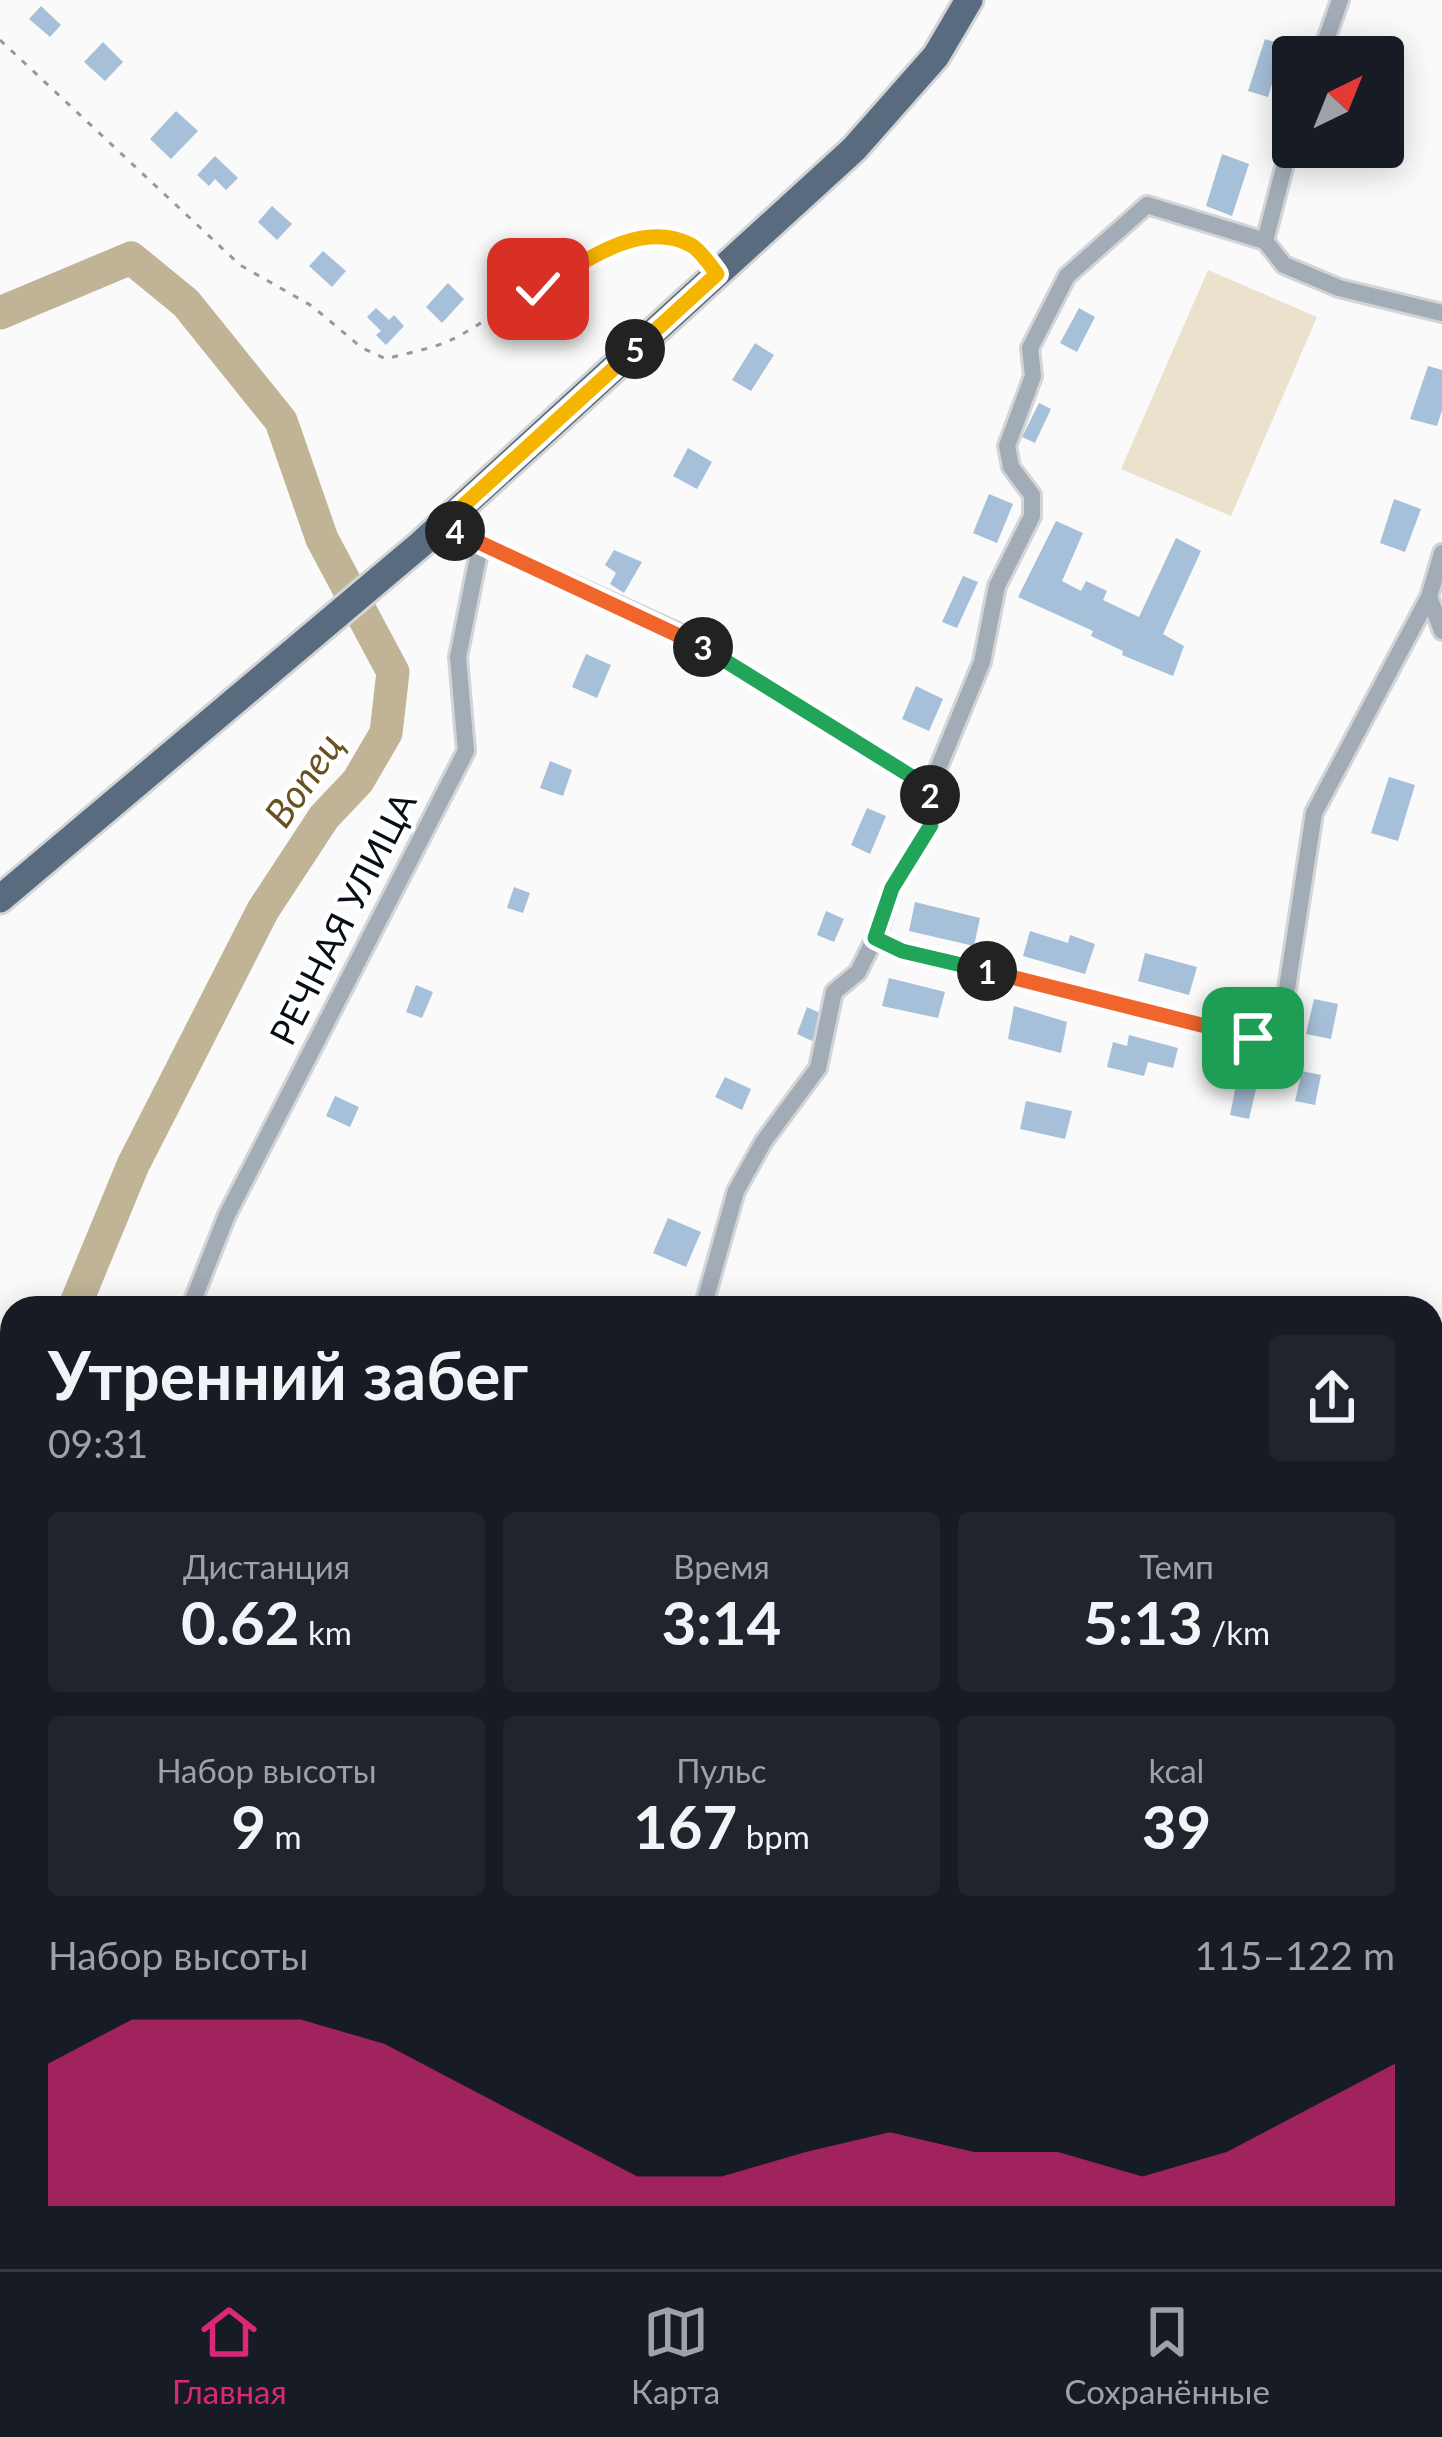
<!DOCTYPE html>
<html lang="ru">
<meta charset="utf-8">
<style>
body{margin:0;font-family:Lato,sans-serif;background:#20242c;color:#f1f3f6;height:100vh;display:flex;flex-direction:column;font-size:45px;white-space:nowrap}
*{box-sizing:border-box;margin:0}
p{font-size:39px;color:#9ea1a6}
.icon{flex:none;width:66px;height:66px;fill:none;stroke:currentColor;stroke-width:2;stroke-linecap:round;stroke-linejoin:round}
.map{position:relative;flex:1;overflow:hidden}
.drawer{position:absolute;left:0px;top:1296px;width:1443px;height:975px;display:flex;flex-direction:column;background:#171b24;border-radius:36px 36px 0 0;box-shadow:0 6px 30px #0003}
.drawer>*{flex:none}
.needle{width:78px;rotate:43deg}
.controls{position:absolute;left:1272px;top:36px;display:grid;gap:24px}
.controls a{display:grid;place-items:center;width:132px;height:132px;border-radius:12px;background:#171b24;box-shadow:0 6px 30px #0003;font-size:60px}
.pin{position:absolute;display:grid;place-items:center;width:102px;height:102px;color:#fff;margin:-51px;border-radius:24px;box-shadow:0 6px 18px #0006}
.km{position:absolute;width:60px;height:60px;margin:-30px;border-radius:50%;background:#222;color:#fff;font-size:33px;line-height:60px;text-align:center}
.round{display:grid;place-items:center;flex:none;width:126px;height:126px;border-radius:12px;background:#20242c}
.headline{display:flex;align-items:center;justify-content:space-between;height:204px;padding:0 48px}
h1{font-size:66px;font-weight:700;line-height:90px}
.figures{display:grid;grid-template-columns:repeat(3,1fr);gap:18px;height:204px;padding:12px 48px}
.figures div{display:grid;align-content:center;border-radius:12px;background:#20242c;text-align:center}
.figures b{font-size:60px;font-weight:700}
.figures small{font-size:33px;font-weight:400}
.figures p{font-size:33px}
.chart{height:336px;padding:24px 48px}
.chart p{display:flex;justify-content:space-between}
.chart svg{width:100%;height:216px;margin-top:12px;fill:#db2777;opacity:.7}
.tabs{display:flex;justify-content:space-around;align-items:center;height:168px;border-top:3px solid #363941;background:#171b24;font-size:33px;color:#9ea1a6}
.tabs a{display:grid;justify-items:center;gap:6px}
.tabs .current{color:#db2777}
.map>svg:first-child{display:block}
.green{fill:#ebe1cd}
.lines{fill:none;stroke-linecap:round;stroke-linejoin:round}
.river{stroke:#c1b496;stroke-width:33}
.building{fill:#a6c0d9}
.street-casing{stroke:#d3d4d6;stroke-width:22}
.primary-casing{stroke:#d3d4d6;stroke-width:33}
.path{stroke:#95999d;stroke-width:3;stroke-dasharray:6 9;stroke-linecap:butt}
.street{stroke:#a1acb7;stroke-width:16}
.primary{stroke:#596b7e;stroke-width:27}
.rail{stroke:#52585e;stroke-width:6;stroke-dasharray:6 12;stroke-linecap:butt}
.split-1-casing{stroke:#fff;stroke-width:24}
.split-2-casing{stroke:#fff;stroke-width:24}
.split-3-casing{stroke:#fff;stroke-width:24}
.split-4-casing{stroke:#fff;stroke-width:24}
.split-5-casing{stroke:#fff;stroke-width:24}
.split-6-casing{stroke:#fff;stroke-width:24}
.split-1{stroke:#f0652b;stroke-width:15}
.split-2{stroke:#22a559;stroke-width:15}
.split-3{stroke:#22a559;stroke-width:15}
.split-4{stroke:#f0652b;stroke-width:15}
.split-5{stroke:#f5b400;stroke-width:15}
.split-6{stroke:#f5b400;stroke-width:15}
.labels{text-anchor:middle;dominant-baseline:central;stroke-width:9;stroke-linejoin:round;paint-order:stroke}
.street-label{font-size:36px;fill:#060f18;stroke:#fff}
.water-label{font-size:39px;font-style:italic;fill:#675220;stroke:#fff}
</style>
<div class="map">
<svg width="1442" height="2269" viewBox="0 0 1442 2269">
<rect width="100%" height="100%" fill="#fafafa"/>
<path class="green" d="M1208,270L1317,317L1231,516L1121,469Z"/>
<g class="lines">
<path class="river" d="M0,313L131,258L186,303L281,421L322,539L393,672L386,733L358,781L324,817L263,910L133,1165L74,1308
M0,1378L12,1369
M1431,1684L1442,1683
M0,1806H12
M1068,2269L1069,2259"/>
</g>
<path class="building" d="M41,6L61,25L50,37L29,19Z
M1265,39L1284,45L1268,97L1248,91Z
M103,42L123,62L105,81L84,62Z
M176,111L198,131L171,159L150,139Z
M1222,154L1249,164L1232,216L1206,206Z
M215,156L238,178L226,190L215,179L209,186L197,175Z
M272,206L292,224L277,240L258,222Z
M323,251L346,271L332,287L309,266Z
M448,283L464,299L442,323L426,307Z
M376,308L389,320L394,315L404,326L386,345L376,335L381,331L367,317Z
M1079,308L1095,317L1077,352L1060,343Z
M755,343L774,355L751,391L732,380Z
M1428,366L1442,370V410L1437,426L1410,419Z
M1039,403L1051,409L1035,443L1022,437Z
M688,448L712,462L697,489L673,476Z
M989,494L1013,504L997,543L973,533Z
M1394,499L1421,509L1405,552L1380,543Z
M1056,521L1083,533L1062,581L1081,591L1086,581L1107,591L1103,600L1139,617L1176,538L1201,551L1163,634L1184,646L1173,676L1122,655L1123,651L1091,636L1093,631L1018,597Z
M614,550L642,562L624,593L610,584L616,573L605,565Z
M963,576L978,582L957,628L942,622Z
M586,654L611,665L597,698L572,687Z
M916,686L943,699L929,731L902,719Z
M550,761L572,770L563,796L540,788Z
M1389,777L1415,785L1398,841L1371,833Z
M867,808L886,816L870,854L851,845Z
M514,887L530,893L523,913L507,908Z
M915,902L980,918L974,946L909,931Z
M826,911L844,919L834,942L817,935Z
M1030,931L1068,943L1070,935L1095,944L1085,974L1023,956Z
M1145,953L1197,967L1189,995L1138,981Z
M889,978L945,992L938,1018L882,1006Z
M416,985L433,992L422,1018L406,1012Z
M1314,999L1338,1004L1331,1039L1306,1034Z
M1014,1006L1067,1022L1061,1053L1008,1039Z
M807,1007L822,1014L812,1041L797,1034Z
M1129,1035L1178,1048L1173,1068L1148,1062L1144,1076L1107,1067L1113,1042L1127,1046Z
M1302,1071L1321,1075L1315,1105L1295,1101Z
M725,1077L751,1089L742,1110L715,1097Z
M1237,1080L1257,1085L1249,1119L1230,1115Z
M335,1096L359,1107L350,1127L326,1116Z
M1026,1101L1072,1111L1065,1139L1020,1129Z
M668,1218L701,1232L686,1267L653,1253Z"/>
<g class="lines">
<defs>
<path id="street" d="M1320,57L1340,0
M1265,241L1284,265L1339,288L1442,313
M1265,241L1293,133
M442,525L682,634L930,788
M1442,553L1429,597L1442,631
M875,938L902,951L1253,1038L1284,1008L1314,813L1429,597
M190,1308L227,1215L466,751L458,657L481,542
M703,1308L736,1191L764,1141L818,1068L834,992L858,972L880,928L892,888L931,825L930,788L982,662L997,586L1032,516V495L1011,467L1007,446L1033,376L1030,348L1067,276L1147,205L1265,241
M0,1614L12,1575
M1431,1901L1442,1886
M1210,2269L1215,2259"/>
<path id="primary" d="M0,899L421,544L854,149L936,56L969,0"/>
</defs>
<use href="#street" class="street-casing"/>
<use href="#primary" class="primary-casing"/>
<path class="path" d="M0,40L240,265L312,306L362,348L386,359C407,353 430,349 449,341C507,314 647,192 703,257"/>
<use href="#street" class="street"/>
<use href="#primary" class="primary"/>
<path class="rail" d="M0,1943L12,1944
M1024,2259L1042,2269
M1056,2259L1075,2269"/>
</g>
<g class="lines">
<defs>
<path id="split-1" d="M987,971L1253,1038"/>
<path id="split-2" d="M930,795L931,825L892,888L875,938L902,951L987,971"/>
<path id="split-3" d="M703,647L930,788V795"/>
<path id="split-4" d="M455,531L703,647"/>
<path id="split-5" d="M455,531L442,525L635,349"/>
<path id="split-6" d="M538,289C582,264 639,218 691,245C701,251 710,265 717,274L635,349"/>
</defs>
<use href="#split-1" class="split-1-casing"/>
<use href="#split-2" class="split-2-casing"/>
<use href="#split-3" class="split-3-casing"/>
<use href="#split-4" class="split-4-casing"/>
<use href="#split-5" class="split-5-casing"/>
<use href="#split-6" class="split-6-casing"/>
<use href="#split-1" class="split-1"/>
<use href="#split-2" class="split-2"/>
<use href="#split-3" class="split-3"/>
<use href="#split-4" class="split-4"/>
<use href="#split-5" class="split-5"/>
<use href="#split-6" class="split-6"/>
</g>
<g class="labels">
<g class="street-label">
<text transform="translate(342 918) rotate(-63)">РЕЧНАЯ УЛИЦА</text>
</g>
<g class="water-label">
<text transform="translate(303 779) rotate(-55)">Вопец</text>
</g>
</g>
</svg>
<div class="controls">
<a><svg class="needle" viewBox="-14 -14 28 28"><path d="M0-13l5 13h-10z" fill="#e53935"/><path d="M0 13l5-13h-10z" fill="#9ea1a6"/></svg></a>
</div>
<div class="pin" style="left:1253px;top:1038px;background:#1e9e55"><svg class="icon" aria-label="arrive" viewBox="0 0 24 24"><path d="M6 21V4h12l-3 4 3 4H6"/></svg></div>
<div class="pin" style="left:538px;top:289px;background:#d93025"><svg class="icon" aria-label="check" viewBox="0 0 24 24"><path d="M5 12l5 5 9-10"/></svg></div>
<b class="km" style="left:987px;top:971px">1</b>
<b class="km" style="left:930px;top:795px">2</b>
<b class="km" style="left:703px;top:647px">3</b>
<b class="km" style="left:455px;top:531px">4</b>
<b class="km" style="left:635px;top:349px">5</b>
<section class="drawer">
<div class="headline"><div><h1>Утренний забег</h1><p>09:31</p></div><a class="round"><svg class="icon" aria-label="share" viewBox="0 0 24 24"><path d="M12 15V3M7 8l5-5 5 5M5 13v7h14v-7"/></svg></a></div>
<div class="figures">
<div><p>Дистанция</p><b>0.62<small> km</small></b></div>
<div><p>Время</p><b>3:14</b></div>
<div><p>Темп</p><b>5:13<small> /km</small></b></div>
</div>
<div class="figures">
<div><p>Набор высоты</p><b>9<small> m</small></b></div>
<div><p>Пульс</p><b>167<small> bpm</small></b></div>
<div><p>kcal</p><b>39</b></div>
</div>
<div class="chart"><p><span>Набор высоты</span>115–122 m</p>
<svg viewBox="0 0 160 44" preserveAspectRatio="none"><path d="M0 44V15L10 6L20 6L30 6L40 11L50 20L60 29L70 38L80 38L90 33L100 29L110 33L120 33L130 38L140 33L150 24L160 15V44z"/></svg>
</div>
</section>
</div>
<nav class="tabs">
<a class="current"><svg class="icon" aria-label="home" viewBox="0 0 24 24"><path d="M3 11l9-7 9 7M6 9v11h12V9"/></svg>Главная</a>
<a><svg class="icon" aria-label="map" viewBox="0 0 24 24"><path d="M3 6l6-2 6 2 6-2v14l-6 2-6-2-6 2zM9 4v14M15 6v14"/></svg>Карта</a>
<a><svg class="icon" aria-label="saved" viewBox="0 0 24 24"><path d="M7 4h10v16l-5-4-5 4z"/></svg>Сохранённые</a>
</nav>
